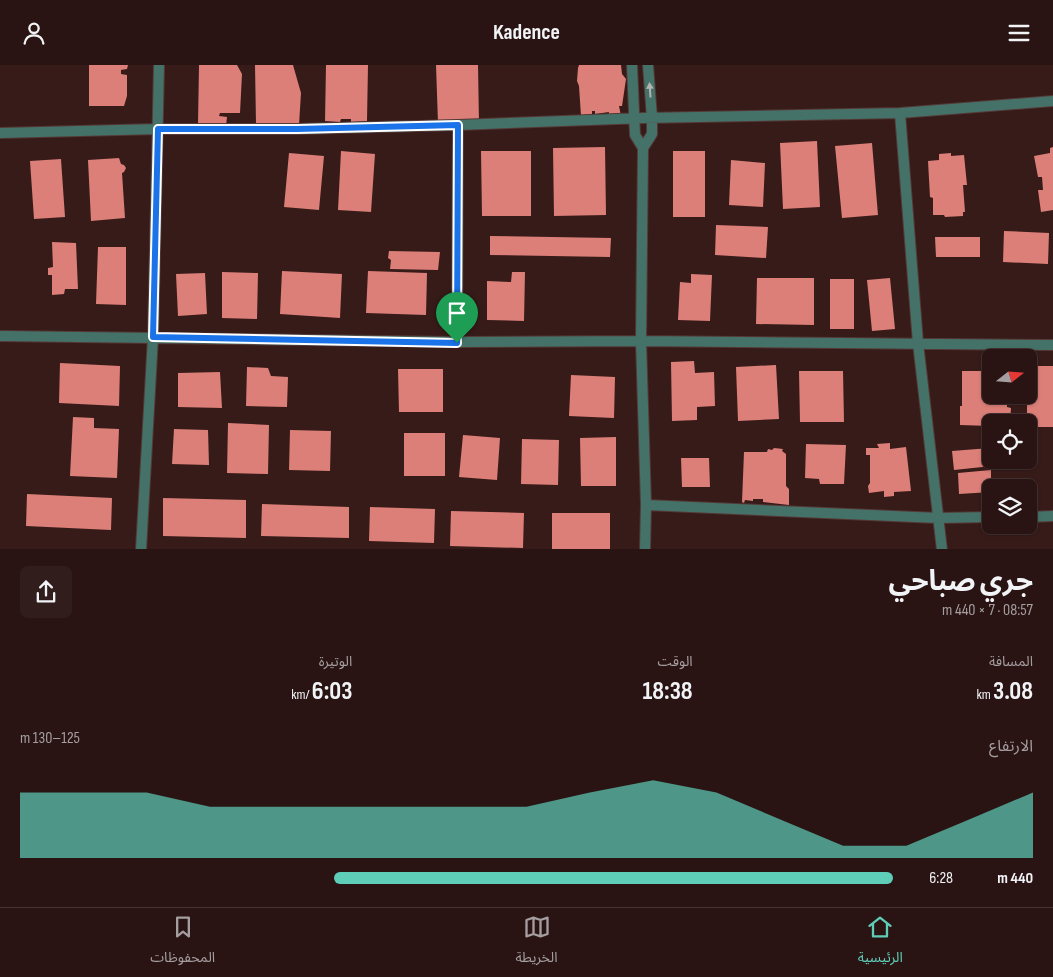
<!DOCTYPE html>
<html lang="ar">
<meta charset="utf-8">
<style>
body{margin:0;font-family:"Sofia Sans Condensed","Noto Sans Arabic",sans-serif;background:#311d1c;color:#f1f3f6;direction:rtl;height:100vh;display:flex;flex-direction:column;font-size:19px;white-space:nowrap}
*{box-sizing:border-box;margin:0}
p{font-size:16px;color:#a59ea0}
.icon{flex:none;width:28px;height:28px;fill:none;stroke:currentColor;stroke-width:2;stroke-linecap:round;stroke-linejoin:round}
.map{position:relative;height:484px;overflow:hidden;direction:ltr}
.sheet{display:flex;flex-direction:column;background:#291413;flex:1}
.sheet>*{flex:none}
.needle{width:32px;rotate:73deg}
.tools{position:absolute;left:982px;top:284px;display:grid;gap:10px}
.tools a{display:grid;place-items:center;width:55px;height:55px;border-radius:8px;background:#291413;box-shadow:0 1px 4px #0004,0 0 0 1px #453333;font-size:25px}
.pin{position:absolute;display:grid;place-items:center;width:42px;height:42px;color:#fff;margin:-51px -21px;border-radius:50% 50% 50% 0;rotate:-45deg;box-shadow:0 0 5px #0007}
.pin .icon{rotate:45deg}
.round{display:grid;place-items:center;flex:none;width:52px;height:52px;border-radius:8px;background:#311d1c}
.summary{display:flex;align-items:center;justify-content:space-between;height:85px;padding:0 20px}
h1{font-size:28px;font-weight:700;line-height:38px}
.metrics{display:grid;grid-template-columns:repeat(3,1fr);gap:8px;height:85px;padding:5px 20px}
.metrics div{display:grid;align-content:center}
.metrics b{font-size:25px;font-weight:700}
.metrics small{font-size:14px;font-weight:400}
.metrics p{font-size:14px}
.chart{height:140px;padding:10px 20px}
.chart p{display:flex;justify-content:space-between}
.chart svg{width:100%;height:90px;margin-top:5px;fill:#5eceb8;opacity:.7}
ul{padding:0 20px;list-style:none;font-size:16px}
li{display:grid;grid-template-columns:80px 60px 1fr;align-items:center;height:38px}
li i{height:12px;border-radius:6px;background:#5eceb8}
header{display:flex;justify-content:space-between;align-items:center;height:65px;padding:0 20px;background:#291413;font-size:22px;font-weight:700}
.menu{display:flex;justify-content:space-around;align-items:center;height:70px;border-top:1px solid #453333;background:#291413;font-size:14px;color:#a59ea0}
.menu a{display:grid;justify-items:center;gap:2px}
.menu .active{color:#5eceb8}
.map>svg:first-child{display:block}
.building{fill:#dc7f78}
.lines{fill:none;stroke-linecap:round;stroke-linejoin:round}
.street-casing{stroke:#543937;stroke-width:12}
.street{stroke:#457268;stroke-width:10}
.oneway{fill:#b2b4b0}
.route-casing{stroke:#fff;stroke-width:10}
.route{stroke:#1a73e8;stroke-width:6}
</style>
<header><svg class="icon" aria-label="menu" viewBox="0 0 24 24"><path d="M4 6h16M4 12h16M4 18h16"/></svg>Kadence<svg class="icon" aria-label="person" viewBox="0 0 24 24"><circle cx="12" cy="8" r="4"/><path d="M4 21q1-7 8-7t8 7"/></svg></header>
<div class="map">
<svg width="1053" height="485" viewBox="0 0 1053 485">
<rect width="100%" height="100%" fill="#371b19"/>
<path class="building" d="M89,0H128L127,4L121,5V9L127,10V31L124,41H89Z
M199,0H237L242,9L240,48H220L219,51L227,52L226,61L198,60Z
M255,0H293L301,28L299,60L264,62L265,58L256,59Z
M326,0H368L367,56L351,57V54H341L340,57L325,56Z
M436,0H478L479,58L445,55V58H438Z
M579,0H621L622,9L626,14L622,41H619L621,51H608L609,47L595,49V46H592V50L581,51L579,21L577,16L578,3Z
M817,76L820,142L783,144L780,78Z
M872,78L878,150L842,153L835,81Z
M605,82L606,150L554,151L553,83Z
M1053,82V145L1041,147L1038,125H1043L1042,112H1038L1034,91L1050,88V83Z
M341,86L375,89L371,147L338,145Z
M481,86H531V151H482Z
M673,86H705V152H673Z
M289,88L324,91L319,145L284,142Z
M951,88V91L964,90L967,120H963L965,147H963V151L945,152L944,150H933V133L930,132L928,96L939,95V89Z
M119,93L121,99L124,100L126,103L124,107L122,108L125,153L91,156L88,95Z
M61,94L65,152L34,154L30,96Z
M731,95L765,98L763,142L729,140Z
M716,160L768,162L766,193L715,190Z
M1004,166L1049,168L1048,199L1003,197Z
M490,171L611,173L610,192L490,190Z
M935,172H980V192H936Z
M52,177L76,178L78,224H65L64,229L52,230V210H48V203L53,202Z
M98,182H126V240L96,239Z
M389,186L440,187L438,205L390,204L391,195L388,193Z
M282,206L342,209L340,253L280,249Z
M368,206L427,208L426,250L366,248Z
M222,207L258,208L257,254L222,253Z
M512,207H525L524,256L487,255V216L511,217Z
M205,208L207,249L178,251L176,209Z
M691,209L712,210L710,256L678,255L680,217L691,218Z
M757,213H814V260L756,259Z
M890,213L895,264L872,266L867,215Z
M830,214H854V264H830Z
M694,296L695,308L714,307L715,341L697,342V355L672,356L671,297Z
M60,298L120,301L119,341L59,338Z
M776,300L779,354L738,356L736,302Z
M1029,301H1053V362H1029V358H1027V334H1037V328H1029Z
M247,302L268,303L271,311L288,312L287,342L246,341Z
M398,304H443V347H399Z
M799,306H843L844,357H800Z
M962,306H991V330H1007V342L1011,343L1010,358H991V361L960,360V341H962Z
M220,307L222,343L178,342V308Z
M571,310L615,312L614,353L569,351Z
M73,352L94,353V363L119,364L117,413L70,411Z
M228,358L269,360L268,409L227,408Z
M174,364L208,365L209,400L172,399Z
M290,365L331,366L330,406L289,405Z
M404,368H445V411H404Z
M463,370L500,373L497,415L459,412Z
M616,372V421H581L580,373Z
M522,374L559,375L558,420L521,419Z
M890,378V384L906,382L911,426L894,427V431L884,432V426L869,428L868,421L870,418V390H866V383H879L877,379Z
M806,379L846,380L844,419H820L819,414L805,413Z
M774,383L783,384L782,386L786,389V421L789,424V440L763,437V434H753V436L745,435L744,438L742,437L744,387H767L768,384L772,385Z
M990,383L992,401L954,405L952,386Z
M681,393H709L710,422H682Z
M991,405V427L959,429L958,408Z
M27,429L112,433L111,465L26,461Z
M163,433L246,435V473L163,471Z
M262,439L349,442V473L261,471Z
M370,442L435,444L434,478L369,476Z
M451,446L524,448L523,483L450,481Z
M552,448H610V485H552Z"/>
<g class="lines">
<defs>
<path id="street" d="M632,0L635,70L643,83L641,276L646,440L645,485
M900,48L918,278L942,485
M0,68L158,64H297L458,60L644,53L900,48L1053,36
M643,83L652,69V53L648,0
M0,271L457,277L641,276L1053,280
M457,277L458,60
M646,440L938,453L991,452
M1029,452L1053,451
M141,485L153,272L159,0"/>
</defs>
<use href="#street" class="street-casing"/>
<use href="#street" class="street"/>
</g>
<defs><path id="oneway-solid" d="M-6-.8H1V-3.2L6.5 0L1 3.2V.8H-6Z" transform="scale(1.25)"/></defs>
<use class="oneway" href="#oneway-solid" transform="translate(650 25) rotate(-94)"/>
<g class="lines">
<defs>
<path id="route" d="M458,60L457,278L153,272L158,64H297Z"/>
</defs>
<use href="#route" class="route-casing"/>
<use href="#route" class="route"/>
</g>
</svg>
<div class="tools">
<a><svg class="needle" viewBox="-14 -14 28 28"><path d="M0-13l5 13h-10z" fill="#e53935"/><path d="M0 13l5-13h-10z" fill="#a59ea0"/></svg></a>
<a><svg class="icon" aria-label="locate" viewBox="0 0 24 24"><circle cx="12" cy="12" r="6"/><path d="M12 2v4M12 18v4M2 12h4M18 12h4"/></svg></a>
<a><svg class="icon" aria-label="layers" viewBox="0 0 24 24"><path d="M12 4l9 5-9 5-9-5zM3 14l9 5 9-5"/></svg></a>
</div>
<div class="pin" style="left:457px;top:278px;background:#1e9e55"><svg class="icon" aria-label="arrive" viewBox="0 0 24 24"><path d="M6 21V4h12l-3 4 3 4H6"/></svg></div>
</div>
<section class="sheet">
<div class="summary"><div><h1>جري صباحي</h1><p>08:57 · 7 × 440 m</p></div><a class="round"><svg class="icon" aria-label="share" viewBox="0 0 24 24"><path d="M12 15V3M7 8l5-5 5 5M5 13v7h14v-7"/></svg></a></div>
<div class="metrics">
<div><p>المسافة</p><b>3.08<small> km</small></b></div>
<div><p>الوقت</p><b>18:38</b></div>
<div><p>الوتيرة</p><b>6:03<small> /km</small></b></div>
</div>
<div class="chart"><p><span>الارتفاع</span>125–130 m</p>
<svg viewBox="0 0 160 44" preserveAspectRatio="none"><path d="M0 44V12L10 12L20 12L30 19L40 19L50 19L60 19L70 19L80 19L90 12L100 6L110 12L120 25L130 38L140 38L150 25L160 12V44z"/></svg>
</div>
<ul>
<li><b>440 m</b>6:28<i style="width:64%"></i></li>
</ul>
</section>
<nav class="menu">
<a class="active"><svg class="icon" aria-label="home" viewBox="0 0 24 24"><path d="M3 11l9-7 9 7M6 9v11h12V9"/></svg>الرئيسية</a>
<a><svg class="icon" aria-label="map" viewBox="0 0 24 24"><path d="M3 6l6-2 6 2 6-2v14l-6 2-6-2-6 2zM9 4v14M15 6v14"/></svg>الخريطة</a>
<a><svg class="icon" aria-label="saved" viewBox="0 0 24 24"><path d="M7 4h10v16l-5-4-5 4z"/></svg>المحفوظات</a>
</nav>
